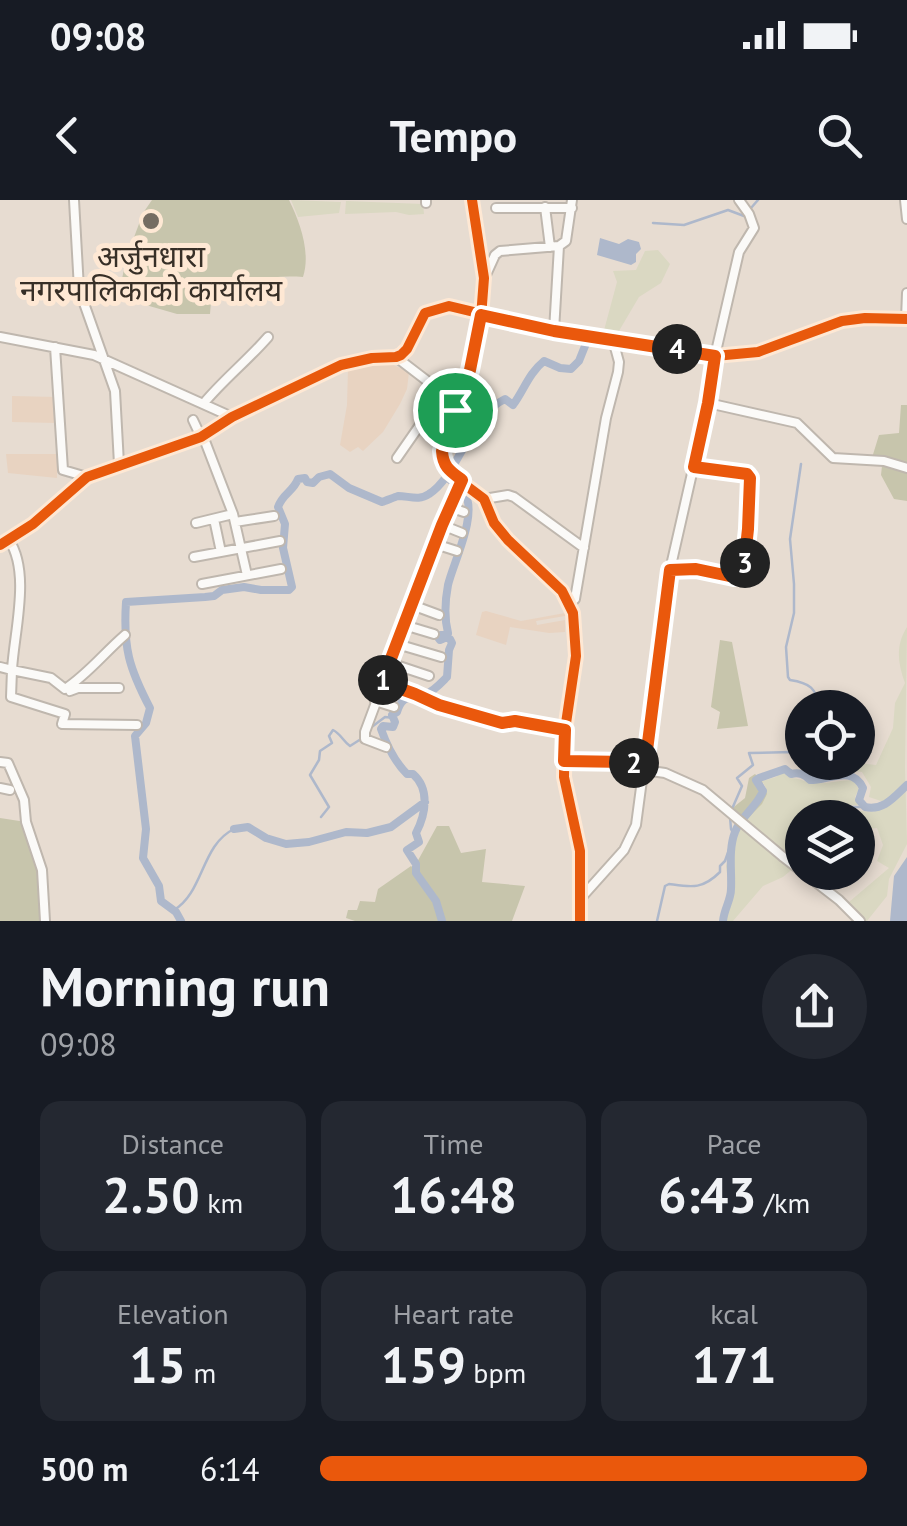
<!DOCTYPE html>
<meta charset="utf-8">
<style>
body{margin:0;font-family:"PT Sans","Noto Sans Devanagari",sans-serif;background:#242831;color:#f1f3f6;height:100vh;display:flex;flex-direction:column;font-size:38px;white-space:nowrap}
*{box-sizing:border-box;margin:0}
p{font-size:32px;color:#9ea1a6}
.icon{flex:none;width:55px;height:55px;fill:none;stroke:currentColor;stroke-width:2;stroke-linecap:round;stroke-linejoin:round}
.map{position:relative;height:721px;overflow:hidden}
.drawer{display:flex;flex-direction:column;background:#171b24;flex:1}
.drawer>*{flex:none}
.controls{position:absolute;left:785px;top:490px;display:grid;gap:20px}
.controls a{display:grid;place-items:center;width:90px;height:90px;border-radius:50%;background:#171b24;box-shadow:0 5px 15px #0003;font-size:50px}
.pin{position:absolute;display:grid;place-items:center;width:85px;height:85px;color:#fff;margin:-42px;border:5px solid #fff;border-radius:50%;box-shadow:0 2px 10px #0007}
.km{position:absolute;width:50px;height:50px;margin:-25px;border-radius:50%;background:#222;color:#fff;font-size:28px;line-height:50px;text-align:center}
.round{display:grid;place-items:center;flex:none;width:105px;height:105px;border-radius:52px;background:#242831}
.head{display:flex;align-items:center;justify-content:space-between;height:170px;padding:0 40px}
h1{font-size:55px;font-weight:700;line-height:75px}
.figures{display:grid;grid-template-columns:repeat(3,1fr);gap:15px;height:170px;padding:10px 40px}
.figures div{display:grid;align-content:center;border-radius:20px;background:#242831;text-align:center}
.figures b{font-size:50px;font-weight:700}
.figures small{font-size:28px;font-weight:400}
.figures p{font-size:28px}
ul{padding:0 40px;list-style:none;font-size:32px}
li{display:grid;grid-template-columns:160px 120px 1fr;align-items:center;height:75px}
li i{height:25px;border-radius:12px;background:#ea580c}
.status{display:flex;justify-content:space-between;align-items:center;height:70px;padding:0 50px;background:#171b24;direction:ltr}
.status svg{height:28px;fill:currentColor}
header{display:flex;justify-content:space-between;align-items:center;height:130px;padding:0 40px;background:#171b24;font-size:45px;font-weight:700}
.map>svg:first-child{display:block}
.built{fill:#e8d3c1}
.green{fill:#dad8c2}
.forest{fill:#c7c5ac}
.water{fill:#aeb8cb}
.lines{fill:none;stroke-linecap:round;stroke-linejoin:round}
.stream{stroke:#aeb8cb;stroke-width:2.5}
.river{stroke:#aeb8cb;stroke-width:8}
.minor-casing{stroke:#bfb7ae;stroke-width:12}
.minor{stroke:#fbfaf8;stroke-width:8}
.cycleway-casing{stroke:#fee8d4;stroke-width:16}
.cycleway{stroke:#e8590c;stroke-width:10}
.route-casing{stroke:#fff;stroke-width:20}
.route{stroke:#ea580c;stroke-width:12}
.poi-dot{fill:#756c62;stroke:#fee8d4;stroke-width:4}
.labels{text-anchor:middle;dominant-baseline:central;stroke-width:10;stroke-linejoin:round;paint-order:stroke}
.poi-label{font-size:30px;fill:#372f27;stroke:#fee8d4}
</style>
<div class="status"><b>09:08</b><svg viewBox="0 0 49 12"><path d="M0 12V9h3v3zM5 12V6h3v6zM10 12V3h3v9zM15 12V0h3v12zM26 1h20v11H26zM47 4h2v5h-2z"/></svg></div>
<header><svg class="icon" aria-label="back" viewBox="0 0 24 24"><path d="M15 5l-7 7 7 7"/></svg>Tempo<svg class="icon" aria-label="search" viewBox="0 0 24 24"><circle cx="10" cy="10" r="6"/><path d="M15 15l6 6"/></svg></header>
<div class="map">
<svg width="907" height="721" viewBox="0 0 907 721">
<rect width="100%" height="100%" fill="#e7dcd1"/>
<path class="built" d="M389,163L409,172L407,189L400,204L383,232L363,251L358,247L350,252L340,245L347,205L348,168Z
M12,196L57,197L56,223L12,222Z
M6,254H57V278L8,273Z
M486,411L521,421L565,413V416L536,421L537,425L565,420V432L549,433L510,427L506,445L476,435L482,412Z"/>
<path class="green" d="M291,0L341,2L339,13L298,17Z
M346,1L423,4L424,14L409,15L396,12L345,14Z
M658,50L670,64L661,83L639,97L616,136L603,134L617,82L613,71L636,70L645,51Z
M907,427L905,567L907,644L889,679L887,696L867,721H862L849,702L889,668L877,661L883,645L877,628L859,630L858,618L851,617L850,610C865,611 878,615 890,604L869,597L871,587L862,572L846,570L858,563L876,565L893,528L895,503L905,483C898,464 895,446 907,427Z
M780,573H784L790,578C800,578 806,583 816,583C829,584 841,580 853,580L859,589L855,597L858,605H846L845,617L802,618V661L783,677L763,686L733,721H723L724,710L730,696L726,666L738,629L766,588L762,581L776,577Z"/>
<path class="forest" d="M152,0H289C300,22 311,53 303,77C270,75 235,80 211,102L210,114H177L132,101L120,89L126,59L143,13Z
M901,205H907V301L894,299L881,275L882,266L871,261L879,235L899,233Z
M720,440L732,442L748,526L717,529L720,512L711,507Z
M755,574L762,581L767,594L762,604L742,624L730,610L745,598L749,578Z
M0,618L26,622L37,653L46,721H0Z
M437,626H449L461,653L486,649L482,682L525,686L512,721H355L346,718L348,710H357L360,701L375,702L378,689L411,666L416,671V664Z"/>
<path class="water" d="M600,38L619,44L628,39L639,42L641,49L636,54V62L631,65L597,55Z
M907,657V721H890L894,676Z"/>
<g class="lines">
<path class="stream" d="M751,8L758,0
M653,23L684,25L728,10L744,16L746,14
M801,264L790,339L794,384V413L786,447L788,477L790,480C810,483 816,488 820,508
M369,529L385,517L394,518
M732,609L742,586L737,578L753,565L749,553L793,552L796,563L802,561
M321,617L329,607L310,575L319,560L320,551L332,543L329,536L333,530C341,534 343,541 350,546L361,539
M847,618L848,607H865
M176,712L174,710C204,692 201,645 234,629
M657,721L665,686L669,684C691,687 702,690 720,672V666L725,661L734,635L731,629L730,617"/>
<path class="river" d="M234,629L248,627L266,638L286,644L309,642L346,632L367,633L391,627L425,602
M181,721L176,712L161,701L159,686L143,658L146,629L135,536L146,523L150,508C129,468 123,448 126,402L205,397L214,396L222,390L244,387L261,390H289L292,387L283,348L285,324L278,307C283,293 293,292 298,279L305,278L307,282L313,283L319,277L330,274L349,288L382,302C385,301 395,297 398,296C409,296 419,301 429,294C458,276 469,216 505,199L513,205C524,190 529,173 544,161L560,168L571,169L579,161L587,141
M442,721L436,701L416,673V664L407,650L419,642L416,633C426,614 430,589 413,574H407C395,562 387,546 381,529L383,526L393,527L395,522L392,515L397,512C403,493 410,500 426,494C434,491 441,483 447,477L449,450L452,443L450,439L447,437L440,440L437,436L448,433C444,417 445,401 448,385C453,363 479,313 464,292C459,285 451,282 446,276
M723,721C724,709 731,700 731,689C732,671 728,650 735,632C741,616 757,607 763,591L756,580L759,578L785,569L791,574C799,572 804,574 810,580C830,580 852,565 863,588L859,600L865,607C884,611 894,597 907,585"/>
<defs>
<path id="minor" d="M74,0L79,89L115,191L119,264
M426,0V3
M472,0L484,78L480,130L469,170L442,256L448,272L484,299L494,323L508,340L562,391L573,413L576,456L565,530L564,577L580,651V721
M905,0L907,19
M545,7L550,47
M496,8H572
M485,77L495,55L500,51L559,46L566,41L572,0
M906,119L907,93
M554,131L559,46
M0,137L94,155L232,217
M55,147L63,270L87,277
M396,157L426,180L441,203L455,210
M204,203C224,179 247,161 268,137
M708,203L797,223L833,258L884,261L907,268
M193,220L201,237
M203,236L233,314L247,375
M397,258L438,199
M484,299L508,295L514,297L584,348
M449,307L464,312
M214,319L221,352
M235,322L274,316
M196,323L233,314
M442,325L462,333
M435,344L457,351
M0,345L33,324L87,277L201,237L232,217L341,165L372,158L396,157L401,155L407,149L425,113L449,106L554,131L715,156L758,152L842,121L865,118L907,119
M194,357L280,341
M670,370L696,369L734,377L743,375L748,329L749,278L747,274L693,267
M202,384L281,369
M570,404L575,399L606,218L618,172L619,162L613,140
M412,405L439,415
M404,425L434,434
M125,435C104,453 88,474 65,489L51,478L12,470L11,497L65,514L62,524L137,525
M397,444L441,457
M390,463L429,476
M0,467L12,470C14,432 31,373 9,340
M382,483L415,493L439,505L502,523L515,521L565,530
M70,491L78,488H119
M375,501L394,507
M386,547L365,539V532L442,325L461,280
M563,561L627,562L645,565
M0,562L8,563L24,600L26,622L42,670L45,721
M644,570L665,573L703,590L782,656L839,700L860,721
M0,588L10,590
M581,698L624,650L636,625L670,370L708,203L715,156L739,52L754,28L749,14L739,0"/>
</defs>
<use href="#minor" class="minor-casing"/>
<use href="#minor" class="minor"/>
<defs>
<path id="cycleway" d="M472,0L484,78L480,130L469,170L442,256L448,272L484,299L494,323L508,340L562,391L573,413L576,456L565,530L564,577L580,651V721
M0,345L33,324L87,277L201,237L232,217L341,165L372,158L396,157L401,155L407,149L425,113L449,106L554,131L715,156L758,152L842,121L865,118L907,119"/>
</defs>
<use href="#cycleway" class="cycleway-casing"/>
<use href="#cycleway" class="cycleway"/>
</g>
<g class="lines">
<defs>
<path id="route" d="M481,115L554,131L715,156L708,203L694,267L747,274L750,278L748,329L743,375L734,377L696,369L670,370L645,566L627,562L564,561L565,530L515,521L502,523L439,505L415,494L382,482L442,325L462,280C450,271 443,267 442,251L470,170Z"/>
</defs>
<use href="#route" class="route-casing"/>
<use href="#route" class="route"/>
</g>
<circle class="poi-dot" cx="151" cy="21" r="10"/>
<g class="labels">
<g class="poi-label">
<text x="151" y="55">अर्जुनधारा<tspan x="151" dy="34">नगरपालिकाको कार्यालय</tspan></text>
</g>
</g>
</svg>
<div class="controls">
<a><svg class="icon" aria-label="locate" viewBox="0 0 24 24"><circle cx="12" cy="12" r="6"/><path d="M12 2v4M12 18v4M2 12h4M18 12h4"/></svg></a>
<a><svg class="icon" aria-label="layers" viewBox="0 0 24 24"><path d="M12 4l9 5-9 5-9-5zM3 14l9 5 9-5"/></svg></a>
</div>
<div class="pin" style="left:455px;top:210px;background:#1e9e55"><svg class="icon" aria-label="arrive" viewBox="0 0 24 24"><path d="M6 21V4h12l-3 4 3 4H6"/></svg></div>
<b class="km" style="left:383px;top:480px">1</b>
<b class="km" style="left:634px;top:563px">2</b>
<b class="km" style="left:745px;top:363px">3</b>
<b class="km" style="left:677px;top:149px">4</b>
</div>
<section class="drawer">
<div class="head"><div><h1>Morning run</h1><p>09:08</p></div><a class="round"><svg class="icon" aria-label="share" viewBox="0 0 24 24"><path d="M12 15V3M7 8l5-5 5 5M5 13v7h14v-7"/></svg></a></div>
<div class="figures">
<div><p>Distance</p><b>2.50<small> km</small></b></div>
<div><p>Time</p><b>16:48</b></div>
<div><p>Pace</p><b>6:43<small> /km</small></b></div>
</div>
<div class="figures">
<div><p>Elevation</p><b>15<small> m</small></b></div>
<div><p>Heart rate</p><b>159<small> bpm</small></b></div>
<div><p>kcal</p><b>171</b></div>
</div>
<ul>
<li><b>500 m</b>6:14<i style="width:100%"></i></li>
</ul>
</section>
